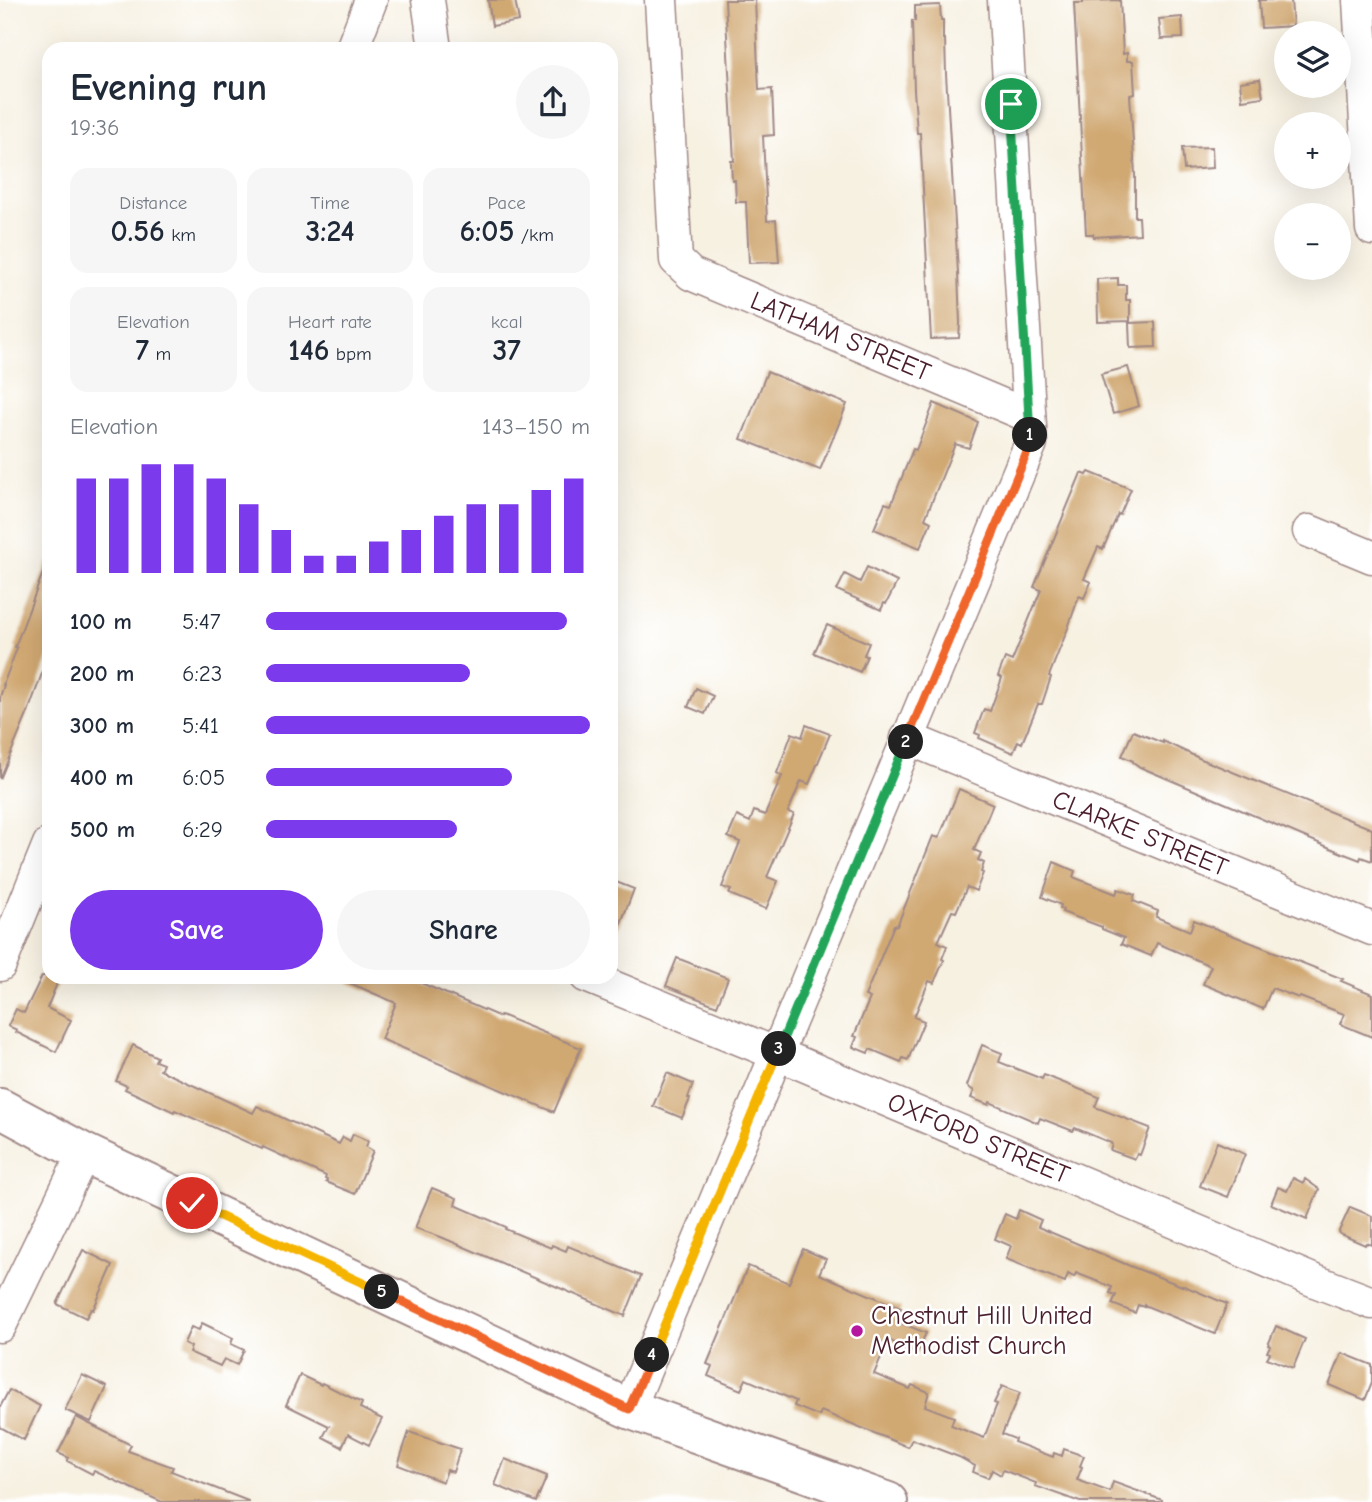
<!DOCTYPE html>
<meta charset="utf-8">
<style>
body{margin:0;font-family:"Comic Neue",sans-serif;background:#f6f6f7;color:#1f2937;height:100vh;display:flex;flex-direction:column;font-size:26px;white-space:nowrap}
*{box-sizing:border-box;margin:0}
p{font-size:23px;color:#747a83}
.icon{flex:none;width:38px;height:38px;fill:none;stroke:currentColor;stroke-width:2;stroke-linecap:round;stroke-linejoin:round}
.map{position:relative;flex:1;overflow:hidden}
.drawer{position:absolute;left:42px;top:42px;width:576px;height:942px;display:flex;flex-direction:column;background:#fff;border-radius:21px;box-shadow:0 7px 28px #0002}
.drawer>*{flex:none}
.buttons{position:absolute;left:1274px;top:21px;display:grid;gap:14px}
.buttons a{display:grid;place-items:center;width:77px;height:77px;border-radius:50%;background:#fff;box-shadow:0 7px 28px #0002;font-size:35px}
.pin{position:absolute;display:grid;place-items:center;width:60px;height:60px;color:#fff;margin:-30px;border:4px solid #fff;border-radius:50%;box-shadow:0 2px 7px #0007}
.km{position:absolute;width:35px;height:35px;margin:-18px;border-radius:50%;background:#222;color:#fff;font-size:19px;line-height:35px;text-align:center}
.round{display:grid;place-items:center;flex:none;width:74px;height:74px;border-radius:37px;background:#f6f6f7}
.head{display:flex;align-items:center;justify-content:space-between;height:119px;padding:0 28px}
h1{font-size:38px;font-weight:700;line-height:52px}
.figures{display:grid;grid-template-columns:repeat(3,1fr);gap:10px;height:119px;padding:7px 28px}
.figures div{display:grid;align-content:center;border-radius:18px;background:#f6f6f7;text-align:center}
.figures b{font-size:30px;font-weight:700}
.figures small{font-size:19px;font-weight:400}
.figures p{font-size:19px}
.chart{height:196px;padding:14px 28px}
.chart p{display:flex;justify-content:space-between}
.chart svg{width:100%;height:126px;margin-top:7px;stroke:#7c3aed;stroke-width:6}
.action{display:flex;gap:14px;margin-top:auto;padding:14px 28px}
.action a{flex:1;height:80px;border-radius:42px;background:#7c3aed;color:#fff;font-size:28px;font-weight:700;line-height:80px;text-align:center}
.action a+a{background:#f6f6f7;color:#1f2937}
ul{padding:0 28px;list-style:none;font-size:23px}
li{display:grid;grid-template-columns:112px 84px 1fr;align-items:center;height:52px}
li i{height:18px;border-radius:9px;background:#7c3aed}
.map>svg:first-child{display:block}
.building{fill:#d0a872}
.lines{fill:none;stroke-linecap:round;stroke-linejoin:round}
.minor-casing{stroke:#a08886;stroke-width:35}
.major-casing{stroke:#a08886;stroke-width:42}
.minor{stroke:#fff;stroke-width:32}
.major{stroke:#fff;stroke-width:38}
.split-1-casing{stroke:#fff;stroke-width:14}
.split-2-casing{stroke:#fff;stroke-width:14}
.split-3-casing{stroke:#fff;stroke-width:14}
.split-4-casing{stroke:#fff;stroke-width:14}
.split-5-casing{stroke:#fff;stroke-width:14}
.split-6-casing{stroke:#fff;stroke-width:14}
.split-1{stroke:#22a559;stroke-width:9}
.split-2{stroke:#f0652b;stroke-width:9}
.split-3{stroke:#22a559;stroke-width:9}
.split-4{stroke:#f5b400;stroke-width:9}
.split-5{stroke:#f0652b;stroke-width:9}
.split-6{stroke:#f5b400;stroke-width:9}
.poi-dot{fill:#b5179e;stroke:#fff;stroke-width:2.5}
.labels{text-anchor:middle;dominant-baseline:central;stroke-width:5;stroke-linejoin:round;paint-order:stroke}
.street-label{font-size:26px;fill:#4a1f2b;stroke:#fff}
.poi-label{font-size:26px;fill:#4a1f2b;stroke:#fff;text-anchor:start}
</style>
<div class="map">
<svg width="1372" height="1502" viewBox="0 0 1372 1502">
<rect width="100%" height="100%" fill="#fff"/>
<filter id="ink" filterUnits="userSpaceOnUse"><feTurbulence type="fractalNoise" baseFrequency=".0143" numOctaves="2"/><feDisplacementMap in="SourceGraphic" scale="14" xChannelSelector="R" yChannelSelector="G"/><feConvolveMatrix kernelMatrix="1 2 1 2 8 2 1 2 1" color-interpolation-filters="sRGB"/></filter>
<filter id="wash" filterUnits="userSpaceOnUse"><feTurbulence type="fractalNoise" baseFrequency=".00686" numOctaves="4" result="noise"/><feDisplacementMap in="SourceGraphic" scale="28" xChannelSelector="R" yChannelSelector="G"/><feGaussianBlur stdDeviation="1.57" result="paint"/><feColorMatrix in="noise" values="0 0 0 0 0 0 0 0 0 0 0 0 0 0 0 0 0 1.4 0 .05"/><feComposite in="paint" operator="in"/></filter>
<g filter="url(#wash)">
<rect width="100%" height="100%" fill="#f7f1e2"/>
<g id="blocks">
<path class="building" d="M488,0H515L519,21L492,26Z
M725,0H755L759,90L772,89L774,135L763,136L767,221L776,220L779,262L749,263L746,202H736L735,180H732L731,161H734Z
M1120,0L1123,54L1127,53V61H1133L1135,94L1130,95L1135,174V217H1139L1140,234L1094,237L1093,234H1086L1074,3H1083V1Z
M1259,0H1291L1293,26L1261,28Z
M940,5L941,20H943V39H945L946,74L958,273L960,323L959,338L931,339L920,133H917L914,90L912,21H915V6Z
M1182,17L1183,38L1161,39L1159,19Z
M1260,79L1263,97L1242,100L1240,82Z
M1212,147L1213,168L1184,170L1182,148Z
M1118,278V285H1126V300H1130V321L1098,322L1097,279Z
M1155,322L1156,347L1130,348L1129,323Z
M1128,367L1139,406L1113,414L1101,374Z
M767,372L847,404L820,470L741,439Z
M934,403L978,422L969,448L955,444L925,519L931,522L920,548L874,529L885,503L891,505L913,449L916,450Z
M1089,472L1131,489L1120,515L1118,514L1103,549L1098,547L1084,579L1091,582L1084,598L1079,596L1068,628L1049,676L1051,677L1042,704H1038L1022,743L1018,741L1013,753L979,738L980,735L975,733L984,709L990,711L1002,678L998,676L1005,658L1012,661L1041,590L1034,587L1081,473L1087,475Z
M47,562L49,563V654L27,715L0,779V697L4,685H3L17,648L15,647Z
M867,567L897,582L886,604L884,603L881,610L837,590L845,574L860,582Z
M827,625L869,643L864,655L867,656L860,672L814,653Z
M696,688L713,696L705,714L688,707Z
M806,725L830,734L809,784L801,781L788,812L794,814L767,877L778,881L766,909L729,894L731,890L722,887L740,842L728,837L737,816L750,822L754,811L765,815L782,776L777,773L792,733L802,737Z
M1133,731L1163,743V741L1201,759L1372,829V861L1361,857L1360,860L1342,853L1140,767L1133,762V761L1122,756Z
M959,789L993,804L974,850L981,853L978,860L984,863L981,872L983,873L976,891L967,887L956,912L952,911L938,942L947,946L942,959L944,960L934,983L929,981L914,1017L924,1021L908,1060L903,1058L901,1062L870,1049L868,1053L853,1047L857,1037L854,1036L870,998L865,996L894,925L897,926L933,836L939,838Z
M1054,862L1075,871L1073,877L1116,894L1118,889L1135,895L1133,901L1158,911L1156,917L1190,931L1194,920L1343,979L1341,981L1372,994V1037L1340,1024L1344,1014L1300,997L1299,998L1272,988L1263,1009L1203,984L1211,966L1157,943L1151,956L1121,944L1124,938L1102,929V927L1062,912L1063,909L1060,908L1061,905L1042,897Z
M611,880L634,889L612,946H611Z
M677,958L728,978L717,1006L666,986Z
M42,976H60L47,1008L71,1020L56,1052L16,1032L17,1030L8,1026L16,1009L24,1013Z
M334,976H405L500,1017L501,1015L581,1048L554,1112L381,1039L396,1003Z
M133,1045L157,1057L155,1061L163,1064L160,1070L253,1113L257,1106L339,1144L343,1137L350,1141L353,1134L368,1141L366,1147L373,1151L355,1194L326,1182L327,1180L325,1179L326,1176L263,1147L262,1149L175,1110L174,1112L125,1089L127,1086L116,1081Z
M982,1045L1002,1053L999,1062L1042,1079L1044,1075L1099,1097L1095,1107L1150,1128L1140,1155L1137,1154L1135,1159L1110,1150L1112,1145L1111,1143L1075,1128L1073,1131L1040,1118L1038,1123L990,1102L989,1105L971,1098L974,1091L967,1086Z
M667,1073L693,1084L688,1098L690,1099L682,1118L653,1106Z
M1217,1142L1245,1154L1228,1197L1200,1186Z
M1293,1178L1303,1183L1305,1179L1319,1189L1307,1219L1271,1204L1278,1187L1287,1191Z
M432,1188L457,1198L455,1205L506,1227L505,1229L551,1248L552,1245L566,1251L568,1246L641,1276L625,1316L441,1237L415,1228Z
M1350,1207L1372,1216V1245L1366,1243L1365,1245L1340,1234L1339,1231Z
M1019,1210L1041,1220L1038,1227L1130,1266L1182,1286V1285L1227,1304L1215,1334L1144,1305V1307L1138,1305L1135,1313L1112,1304L1116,1295L1110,1293L1112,1287L1076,1273L1074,1277L1068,1274L1065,1282L1006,1259L1011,1246L995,1239L1005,1214L1016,1219Z
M803,1249L826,1259L819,1274L901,1308L896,1321L926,1333L917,1353L888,1340L874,1374L910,1389L912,1385L929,1392L925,1406L954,1417L951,1425L984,1438L997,1404L994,1403L1002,1386L1020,1393L1002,1434L1015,1439L1014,1442L1053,1457L1054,1453L1062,1456L1064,1449L1084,1456L1080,1466L1082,1467L1077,1480L1110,1492L1113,1482L1162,1500V1502H1080L1035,1486L1036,1483L1003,1470L1001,1475L992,1470L988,1478L973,1472L975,1466L959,1457L912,1439L908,1447L821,1411L819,1416L794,1406L796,1401L746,1379L741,1390L708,1376L712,1366L707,1364L748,1266L789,1283Z
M83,1250L113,1265L93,1310L91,1309L86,1318L57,1304Z
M202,1323L233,1338L231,1344L244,1350L237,1365L224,1359L220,1366L189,1352L191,1347L184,1343L191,1327L199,1330Z
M1276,1326L1305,1339L1293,1368L1267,1358L1270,1353L1267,1352L1270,1346L1268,1345Z
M1342,1353L1372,1365V1383L1365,1400L1329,1385Z
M82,1375L107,1387L91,1422L65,1410Z
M300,1375L321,1385L322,1383L362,1403L360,1408L382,1419L369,1445L348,1434L342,1447L323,1437L329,1426L286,1405Z
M9,1390L40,1406L24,1440L0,1427V1407Z
M76,1417L131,1445L128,1451L173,1467L171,1471L248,1501V1502H162L94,1471L92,1474L67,1461L69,1458L58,1453Z
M409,1432L460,1449L453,1472L447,1470L443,1482L398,1465Z
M505,1459L547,1476L536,1502L495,1485Z"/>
</g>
</g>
<g filter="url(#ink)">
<use href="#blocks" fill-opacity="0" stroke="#a08886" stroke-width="2"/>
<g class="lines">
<defs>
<g id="minor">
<path d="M428,0L435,49"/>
<path id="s1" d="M661,0L676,260L691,274L1029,416"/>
<path d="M1359,0L1372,229"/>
<path d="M352,49L371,0"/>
<path d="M1309,531L1372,557"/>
<path id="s2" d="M907,738L1372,929"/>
<path d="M0,965L49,844"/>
<path id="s3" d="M586,976L799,1063L1315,1281L1372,1303"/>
<path d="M0,1326L84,1153"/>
<path d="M629,1409L1031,443L1004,0"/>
</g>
<path id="major" d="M0,1108L84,1153L629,1409L888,1502"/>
</defs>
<use href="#minor" class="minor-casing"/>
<use href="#major" class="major-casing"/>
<use href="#minor" class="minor"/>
<use href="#major" class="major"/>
</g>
</g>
<g class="lines" filter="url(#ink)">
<defs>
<path id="split-1" d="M1011,104L1030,435"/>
<path id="split-2" d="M906,742L1031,443L1030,435"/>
<path id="split-3" d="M779,1049L906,742"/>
<path id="split-4" d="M652,1355L779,1049"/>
<path id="split-5" d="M382,1292L629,1409L652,1355"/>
<path id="split-6" d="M192,1203L382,1292"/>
</defs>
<use href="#split-1" class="split-1-casing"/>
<use href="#split-2" class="split-2-casing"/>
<use href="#split-3" class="split-3-casing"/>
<use href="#split-4" class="split-4-casing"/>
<use href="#split-5" class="split-5-casing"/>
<use href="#split-6" class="split-6-casing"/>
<use href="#split-1" class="split-1"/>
<use href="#split-2" class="split-2"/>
<use href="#split-3" class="split-3"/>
<use href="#split-4" class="split-4"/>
<use href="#split-5" class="split-5"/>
<use href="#split-6" class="split-6"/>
</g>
<circle class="poi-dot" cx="857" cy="1331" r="7"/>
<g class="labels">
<g class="street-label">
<text stroke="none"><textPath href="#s1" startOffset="443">LATHAM STREET</textPath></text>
<text stroke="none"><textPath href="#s2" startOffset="252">CLARKE STREET</textPath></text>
<text stroke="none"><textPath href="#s3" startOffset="425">OXFORD STREET</textPath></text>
</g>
<g class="poi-label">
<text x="871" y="1316">Chestnut Hill United<tspan x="871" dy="30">Methodist Church</tspan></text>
</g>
</g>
</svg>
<div class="buttons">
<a><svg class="icon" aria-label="layers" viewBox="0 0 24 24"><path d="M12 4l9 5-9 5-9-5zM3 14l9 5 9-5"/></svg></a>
<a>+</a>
<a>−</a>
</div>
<div class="pin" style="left:1011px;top:104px;background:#1e9e55"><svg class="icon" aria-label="arrive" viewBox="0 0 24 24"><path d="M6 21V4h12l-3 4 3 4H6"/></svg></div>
<div class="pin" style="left:192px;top:1203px;background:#d93025"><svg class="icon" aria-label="check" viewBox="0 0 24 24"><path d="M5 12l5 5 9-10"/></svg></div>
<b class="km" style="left:1030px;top:435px">1</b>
<b class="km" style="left:906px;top:742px">2</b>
<b class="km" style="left:779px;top:1049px">3</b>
<b class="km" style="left:652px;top:1355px">4</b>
<b class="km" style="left:382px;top:1292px">5</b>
<section class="drawer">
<div class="head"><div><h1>Evening run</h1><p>19:36</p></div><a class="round"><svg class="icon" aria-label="share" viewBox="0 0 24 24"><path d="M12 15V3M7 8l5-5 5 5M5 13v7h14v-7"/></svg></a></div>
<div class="figures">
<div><p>Distance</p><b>0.56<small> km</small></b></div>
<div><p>Time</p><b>3:24</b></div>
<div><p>Pace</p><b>6:05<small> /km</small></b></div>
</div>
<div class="figures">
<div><p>Elevation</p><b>7<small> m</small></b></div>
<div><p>Heart rate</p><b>146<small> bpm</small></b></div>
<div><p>kcal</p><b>37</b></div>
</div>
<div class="chart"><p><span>Elevation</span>143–150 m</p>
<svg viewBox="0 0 160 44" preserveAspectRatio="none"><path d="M5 44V11M15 44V11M25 44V6M35 44V6M45 44V11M55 44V20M65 44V29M75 44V38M85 44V38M95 44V33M105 44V29M115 44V24M125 44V20M135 44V20M145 44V15M155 44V11"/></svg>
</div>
<ul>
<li><b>100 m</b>5:47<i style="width:93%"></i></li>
<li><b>200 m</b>6:23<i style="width:63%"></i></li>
<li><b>300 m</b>5:41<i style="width:100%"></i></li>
<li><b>400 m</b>6:05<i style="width:76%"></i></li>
<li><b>500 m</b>6:29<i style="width:59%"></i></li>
</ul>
<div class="action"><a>Save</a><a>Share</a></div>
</section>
</div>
